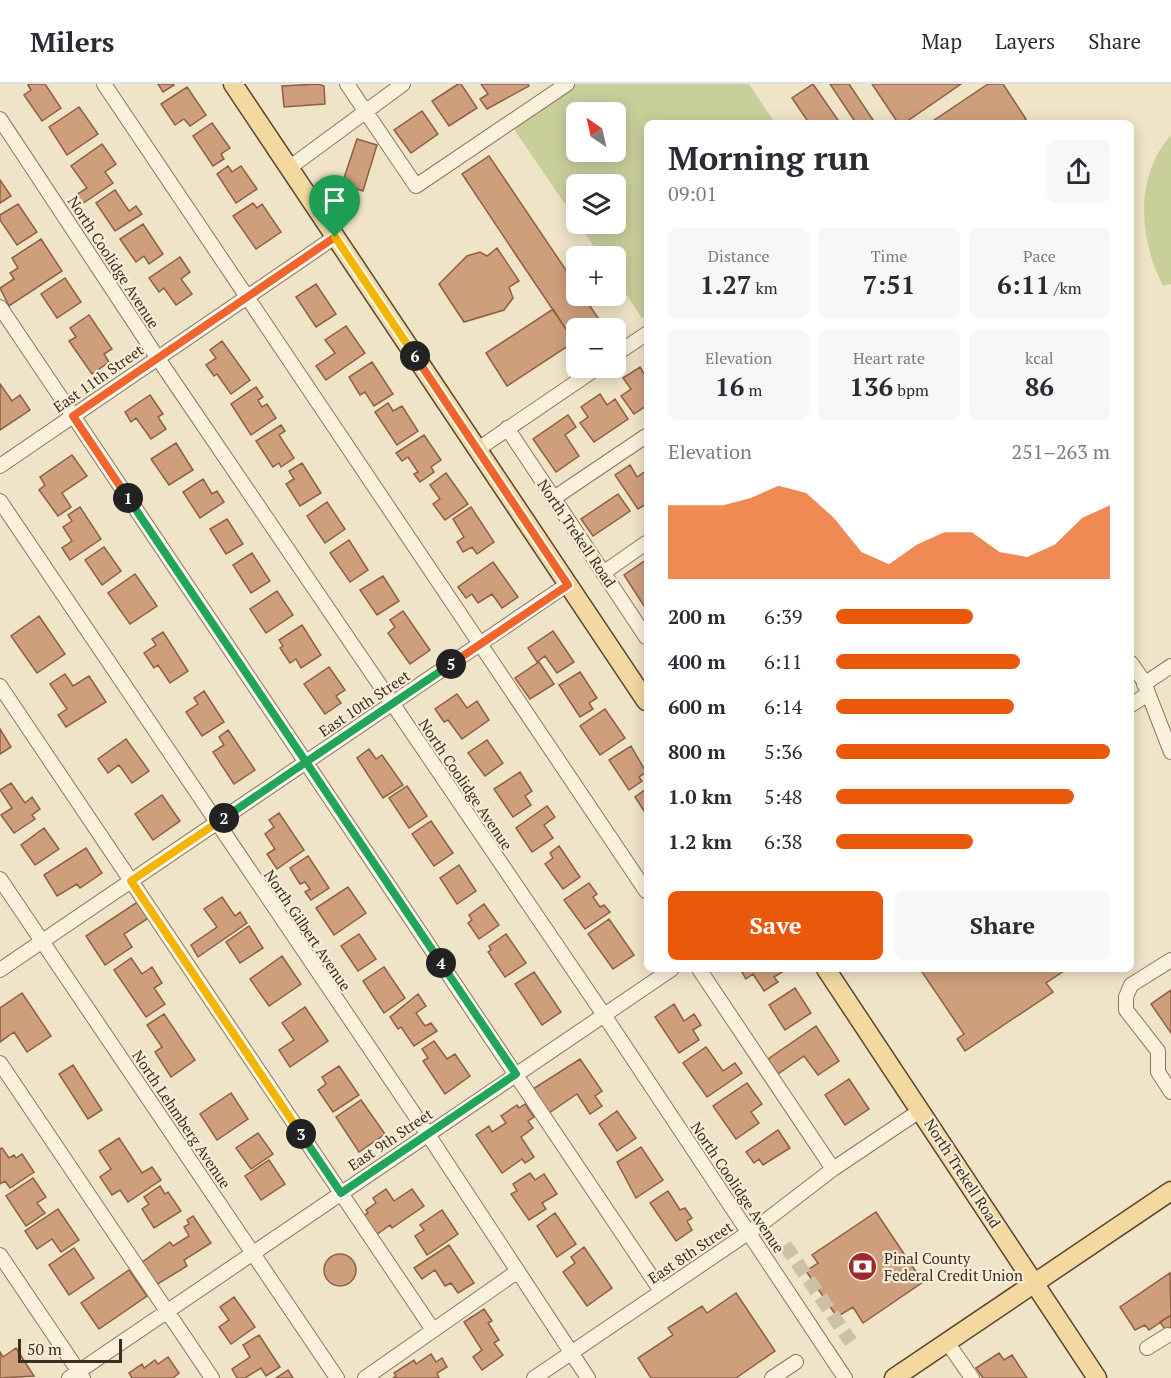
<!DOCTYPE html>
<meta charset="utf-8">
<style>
body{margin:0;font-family:"PT Serif",serif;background:#f7f7f7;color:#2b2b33;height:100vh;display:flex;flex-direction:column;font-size:22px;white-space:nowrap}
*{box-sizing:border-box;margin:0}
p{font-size:20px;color:#7c7c81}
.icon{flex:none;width:33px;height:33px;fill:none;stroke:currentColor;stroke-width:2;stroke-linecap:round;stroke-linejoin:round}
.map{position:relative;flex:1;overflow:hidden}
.side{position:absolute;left:644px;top:36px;width:490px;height:852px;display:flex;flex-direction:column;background:#fff;border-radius:9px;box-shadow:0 3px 15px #0003}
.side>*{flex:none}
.needle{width:39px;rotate:326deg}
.tools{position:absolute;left:566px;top:18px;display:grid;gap:12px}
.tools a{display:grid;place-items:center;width:60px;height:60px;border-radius:9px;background:#fff;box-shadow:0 3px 15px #0003;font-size:30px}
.scale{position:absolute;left:18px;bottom:15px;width:104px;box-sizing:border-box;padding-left:6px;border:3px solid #3d2e20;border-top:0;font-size:16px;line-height:21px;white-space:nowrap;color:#3d2e20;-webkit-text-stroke:4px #f7eed8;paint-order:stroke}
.pin{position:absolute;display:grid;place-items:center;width:51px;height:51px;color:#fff;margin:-62px -26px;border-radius:50% 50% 50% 0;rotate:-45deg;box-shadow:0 0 6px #0007}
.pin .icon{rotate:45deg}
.km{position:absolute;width:30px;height:30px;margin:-15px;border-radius:50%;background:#222;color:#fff;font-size:16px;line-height:30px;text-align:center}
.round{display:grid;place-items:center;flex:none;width:63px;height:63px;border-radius:9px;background:#f7f7f7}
.summary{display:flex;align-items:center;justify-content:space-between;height:102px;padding:0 24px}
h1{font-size:33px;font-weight:700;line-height:45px}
.metrics{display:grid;grid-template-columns:repeat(3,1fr);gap:9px;height:102px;padding:6px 24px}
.metrics div{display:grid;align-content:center;border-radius:9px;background:#f7f7f7;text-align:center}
.metrics b{font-size:26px;font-weight:700}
.metrics small{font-size:16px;font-weight:400}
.metrics p{font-size:16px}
.chart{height:168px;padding:12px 24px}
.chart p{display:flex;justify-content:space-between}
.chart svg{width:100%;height:108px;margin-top:6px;fill:#ea580c;opacity:.7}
.primary-button{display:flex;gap:12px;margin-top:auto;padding:12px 24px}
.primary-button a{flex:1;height:69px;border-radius:9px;background:#ea580c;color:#fff;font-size:24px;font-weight:700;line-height:69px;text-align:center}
.primary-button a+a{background:#f7f7f7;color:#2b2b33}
ul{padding:0 24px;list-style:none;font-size:20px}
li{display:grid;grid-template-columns:96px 72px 1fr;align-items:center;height:45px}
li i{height:15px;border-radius:8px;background:#ea580c}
header{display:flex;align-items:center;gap:36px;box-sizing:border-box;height:84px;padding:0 30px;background:#fff;border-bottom:2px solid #e1e1e2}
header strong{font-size:28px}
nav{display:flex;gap:33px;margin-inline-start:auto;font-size:21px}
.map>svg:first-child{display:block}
.green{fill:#c9cf9b;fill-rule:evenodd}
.building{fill:#cf9f7d;stroke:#8d5f41;stroke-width:1.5}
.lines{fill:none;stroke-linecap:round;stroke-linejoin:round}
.minor-tunnel{stroke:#ccc0a6;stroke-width:14;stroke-dasharray:14 7;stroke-linecap:butt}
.minor-casing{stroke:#8d765c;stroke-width:16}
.major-casing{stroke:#5b4430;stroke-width:21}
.minor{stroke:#faf1dc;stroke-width:14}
.major{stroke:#f3d9a0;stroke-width:18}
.split-1-casing{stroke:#fff;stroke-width:12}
.split-2-casing{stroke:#fff;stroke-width:12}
.split-3-casing{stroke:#fff;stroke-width:12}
.split-4-casing{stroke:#fff;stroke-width:12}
.split-5-casing{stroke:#fff;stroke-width:12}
.split-6-casing{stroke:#fff;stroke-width:12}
.split-7-casing{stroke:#fff;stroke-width:12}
.split-1{stroke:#f0652b;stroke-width:8}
.split-2{stroke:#22a559;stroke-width:8}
.split-3{stroke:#f5b400;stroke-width:8}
.split-4{stroke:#22a559;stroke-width:8}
.split-5{stroke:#22a559;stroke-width:8}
.split-6{stroke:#f0652b;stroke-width:8}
.split-7{stroke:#f5b400;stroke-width:8}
.labels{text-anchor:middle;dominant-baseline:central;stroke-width:4.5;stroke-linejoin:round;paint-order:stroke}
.street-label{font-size:15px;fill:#3d2e20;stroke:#f7eed8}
.poi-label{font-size:15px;fill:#3d2e20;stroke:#f7eed8;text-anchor:start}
</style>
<header>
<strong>Milers</strong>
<nav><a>Map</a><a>Layers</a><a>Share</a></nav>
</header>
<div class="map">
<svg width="1171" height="1294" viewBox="0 0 1171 1294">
<rect width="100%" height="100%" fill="#f0e4c8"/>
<path class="green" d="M564,0H749L775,39H646V231L642,234L615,194V172H601L578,140H615V100H576V136L509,38ZM576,28H615V68H576Z
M1171,51V200L1163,202C1139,155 1134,93 1171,51Z"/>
<path class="building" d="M30,0H45L61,24L42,37L24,11L31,6L28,1Z
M158,0H173L174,1L163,8Z
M318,0L324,2L325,20L284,23L282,2Z
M458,0H461L477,24L449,42L432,17Z
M481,0H528L529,2L487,25L480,15L488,10Z
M813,0L840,39H809L792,14Z
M830,0H849L875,39H856Z
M872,0H961L909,36L911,39H898Z
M988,0H1003L1026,35L1020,39H930Z
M187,3L206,31L190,42L184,35L175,41L161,20Z
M79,23L98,50L67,71L49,43Z
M422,27L438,50L411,69L394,46Z
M212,39L230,64L221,70L224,75L213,82L193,52Z
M357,55L377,61L363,107L342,100Z
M102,60L116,80L105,88L113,99L82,120L76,111L87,104L71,82Z
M489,72L576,201V212H583L605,244H576V260L516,171L462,90Z
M228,82L232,88L241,82L257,105L236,119L217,90Z
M0,96L11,112L0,119Z
M115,106L129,127L136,122L142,130L115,147L96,119Z
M253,119L257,124L262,120L281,148L256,165L233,132Z
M18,120L37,148L17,161L0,136V131Z
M143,140L163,170L149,180L144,172L136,178L120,155Z
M41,155L62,187L9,222L0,204L14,195L10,189L18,184L12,174Z
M497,164L519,197L509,203L513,214L504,226L464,238L439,200L467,172L480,168L487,172Z
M180,173L190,188L181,195L192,210L176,221L164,204L159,208L149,194Z
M65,194L81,218L57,234L41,210Z
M316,200L336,230L316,243L296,213Z
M553,225L574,258L507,302L486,269Z
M89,231L112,265L104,270L109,278L92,290L69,257L76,253L70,244Z
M346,242L365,269L326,296L316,282L335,269L325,256Z
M222,257L250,296L231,310L217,290L214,292L206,281L216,274L210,266Z
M372,278L393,310L374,322L365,308L360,311L349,293Z
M640,283L646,293V322L634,330L621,312L631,305L623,294Z
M0,300L12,317L20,311L30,326L0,346Z
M256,303L263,313L258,316L262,323L267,320L276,334L251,351L231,320Z
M600,310L607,321L615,315L628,335L594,358L580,339L588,333L581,323Z
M150,311L163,330L158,333L166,345L151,355L136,334L131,338L125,328Z
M388,319L393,327L402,322L418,347L397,361L375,328Z
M568,331L576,343L565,351L579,372L556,388L533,355Z
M281,341L285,347L279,351L294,374L281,383L279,379L273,383L256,357Z
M424,351L441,376L431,383L434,388L420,398L414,390L418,388L408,373L402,377L396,369Z
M176,359L193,386L169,401L151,375Z
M72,371L87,392L62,409L71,423L58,432L39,406L45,401L40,393Z
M302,379L321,409L300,422L286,400L294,395L289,387Z
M630,381L637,393L646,387V420L638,425L615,391Z
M446,389L468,420L445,436L433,420L440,415L430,401Z
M203,395L212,410L217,407L224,418L200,434L183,408Z
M618,410L630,427L593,452L581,435Z
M327,418L345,445L325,459L307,432Z
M80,423L101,455L70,476L62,464L72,457L63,443L72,437L68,431Z
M471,423L494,458L477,470L472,463L463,468L457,458L464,453L453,435Z
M227,435L243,460L226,470L210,445Z
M349,456L368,486L350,498L330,469Z
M104,463L121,487L102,501L85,476Z
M252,469L270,497L251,509L233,481Z
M646,476V525L624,491Z
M493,478L518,513L502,524L492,510L478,519L472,510L466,514L458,503Z
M135,490L157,522L130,540L108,509Z
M383,492L399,517L377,531L360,506Z
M277,507L293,531L266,549L250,525Z
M403,527L430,566L410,580L388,549L395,543L390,536Z
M39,532L65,570L37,589L11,552Z
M302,541L321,571L301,584L296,575L290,579L280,564L283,562L279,556Z
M553,547L574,578L557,589L545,572L537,578L528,564Z
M163,548L188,587L170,599L158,581L154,584L144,569L156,561L152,555Z
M539,578L554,600L530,615L515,594Z
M329,583L345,606L336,612L341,619L325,630L304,600Z
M580,588L597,614L589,619L593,625L580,633L559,601Z
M65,590L73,602L89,592L106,618L66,643L58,631L67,625L50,600Z
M204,607L224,638L202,652L186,628L198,620L194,614Z
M457,610L467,624L477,617L489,636L462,655L448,636L444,638L435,625Z
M605,625L625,654L600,671L580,642Z
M0,645L11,663L0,670Z
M228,646L255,686L234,700L213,668L224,661L219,653Z
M126,655L149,687L132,699L119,681L108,689L98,675Z
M487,656L503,679L485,692L468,669Z
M631,662L646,688L639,693L642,697L629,706L609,676Z
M369,665L376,675L382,671L403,701L383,714L357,674Z
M520,688L532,707L525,712L531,721L513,733L494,705Z
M11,699L25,719L32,713L40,725L32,731L35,735L14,749L1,731L12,724L0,706Z
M407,702L427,732L409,744L389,714Z
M646,705V730L635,713Z
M162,711L180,737L153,756L135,730Z
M547,722L555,733L544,741L553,754L532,768L516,744Z
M279,729L304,766L277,785L267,770L275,765L265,750L274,743L269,736Z
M431,737L453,769L434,782L412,750Z
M44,744L59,765L35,781L21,761Z
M559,762L580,793L563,805L545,780L553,774L550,769Z
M86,764L102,789L80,804L77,800L57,812L44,791Z
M308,772L329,804L311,816L305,808L310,805L305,798L300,800L290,784Z
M459,781L476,807L457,820L440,794Z
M589,799L597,810L593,813L600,823L604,821L610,828L585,845L564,816Z
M348,803L366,829L334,851L316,824Z
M222,813L235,832L240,828L247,839L198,873L191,861L217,843L204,825Z
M139,817L150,833L124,850L132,863L105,881L86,852Z
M484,820L499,841L479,855L468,839L472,836L469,831Z
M609,835L634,871L613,885L588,850Z
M249,842L263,864L240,879L226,858Z
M359,850L376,875L358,887L341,862Z
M506,850L526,879L505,893L488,868L491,866L489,862Z
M282,872L301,900L269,922L250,895Z
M131,874L142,890L152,883L162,899L154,904L165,920L146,933L114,886Z
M384,883L405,914L384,929L363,897Z
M740,885H780L782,888L774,893L778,898L764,907L753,890L746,895Z
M920,885H1067L1046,899L1053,908L965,967L957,955L964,950Z
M534,888L561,928L542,941L515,900Z
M795,904L811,929L785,946L769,921Z
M1171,906V949L1151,920Z
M22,909L51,952L27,968L14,948L0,958V924Z
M418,910L426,922L416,929L425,942L431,939L437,947L414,962L401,943L398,945L390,933Z
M674,920L684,937L694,930L701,941L693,946L699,956L679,969L655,933Z
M305,923L328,957L290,983L279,966L294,956L282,939Z
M164,930L195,976L171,993L155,968L162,963L147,941Z
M816,942L839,977L818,991L804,972L778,990L768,975Z
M434,957L447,975L455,970L470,992L445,1010L423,977L428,974L422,965Z
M706,963L723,987L735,979L742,989L707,1013L683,979Z
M580,975L602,1007L595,1012L602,1022L590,1030L577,1010L549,1029L533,1005Z
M73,981L102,1026L88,1035L59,990Z
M339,982L359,1011L333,1028L318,1006L326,1000L322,993Z
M849,995L869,1025L845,1041L825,1011Z
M747,999L762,1020L751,1028L759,1039L736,1055L713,1022Z
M231,1009L248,1035L217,1056L200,1030Z
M361,1016L385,1050L359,1068L336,1033Z
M525,1020L534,1033L528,1037L533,1044L521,1053L534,1073L525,1079L522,1075L502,1089L476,1051L489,1042L492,1048L506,1039L501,1032L517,1021L519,1024Z
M617,1027L636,1054L617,1067L599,1040Z
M778,1046L790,1064L763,1081L759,1075L754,1079L746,1068Z
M258,1049L273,1070L251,1085L236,1064Z
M119,1054L142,1089L152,1083L161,1096L128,1118L120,1106L112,1111L100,1093L111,1085L99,1067Z
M641,1063L663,1096L636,1114L617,1078Z
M2,1064L9,1074L14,1071L16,1074L22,1070L34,1088L10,1104L5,1097L0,1100V1065Z
M269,1076L285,1100L261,1116L245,1092Z
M530,1089L535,1096L544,1090L557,1110L542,1119L546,1125L529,1136L511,1110L517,1107L513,1100Z
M33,1094L46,1113L37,1119L45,1129L26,1142L6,1112Z
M160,1102L165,1110L168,1108L181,1127L154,1144L142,1125L149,1120L144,1113Z
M386,1105L394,1117L412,1105L424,1122L392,1144L390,1141L376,1151L363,1132L368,1129L366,1126L376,1119L373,1114Z
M668,1107L680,1126L685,1124L692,1134L687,1137L692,1146L676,1157L650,1119Z
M58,1125L79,1156L61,1168L52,1155L37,1165L25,1147Z
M442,1126L458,1150L427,1171L415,1152L424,1146L420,1141Z
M876,1128L923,1198L863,1239L853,1223L837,1233L806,1187L818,1179L812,1171Z
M555,1129L576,1160L557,1173L537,1142Z
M193,1132L211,1159L184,1176L187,1182L156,1201L141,1179L170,1158L173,1162L189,1152L184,1143L189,1140L187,1136Z
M449,1161L474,1199L458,1209L451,1199L445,1202L435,1186L422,1195L414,1184Z
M584,1163L612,1204L587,1222L563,1188L575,1179L571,1173Z
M74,1164L94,1194L69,1211L49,1181Z
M324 1186a16 16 0 1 1 32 0a16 16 0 1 1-32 0Z
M129,1186L147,1212L99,1245L81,1219Z
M1170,1189L1171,1231L1149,1246L1145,1241L1135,1246L1120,1223Z
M736,1209L775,1267L736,1294H651L638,1274L673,1251L668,1244L702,1222L707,1229Z
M234,1213L255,1243L231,1260L219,1243L229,1236L220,1223Z
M484,1225L492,1237L488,1239L499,1256L494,1259L503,1271L482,1286L473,1273L482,1266L464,1238Z
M1171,1231V1254L1160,1238Z
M259,1251L280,1283L266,1292L261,1284L245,1294H237L232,1285L250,1273L243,1261Z
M16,1264L34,1292L0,1294V1268L3,1273Z
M999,1269L1004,1276L1012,1271L1027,1294H983L976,1284Z
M431,1270L436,1278L442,1274L447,1283L437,1289L439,1294H393L396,1292L394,1289L414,1276L416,1280Z
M168,1273L179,1289L173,1294H132L129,1289L142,1280L144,1284L155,1276L158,1280Z
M288,1286L293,1294H276Z"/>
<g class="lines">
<path class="minor-tunnel" d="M785,1161L851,1258"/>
<defs>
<path id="minor" d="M104,0L646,807
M347,0L416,102L567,0
M0,35L157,273L604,931L845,1294
M289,84L403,0
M0,223L661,1207
M615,271L646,250
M507,344L646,553
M478,365L597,284
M0,382L335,153
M554,414L646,352
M0,417L427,1049L588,1294
M603,489L646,459
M1131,579L1143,596L1171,668
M1144,600L1171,582
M0,602L433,1246
M1131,621L1148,610
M0,795L337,1294
M1171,876L1131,901L1126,913V926L1158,967V988L1171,1008
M699,885L833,1085
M0,886L568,500
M0,979L212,1294
M0,1171L83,1294
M947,1258L972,1294
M1147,1264L1168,1251
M69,1294L672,885
M365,1294L518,1187
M534,1294L764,1138L833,1085L921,1026
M772,1294L796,1278"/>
<path id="major" d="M233,0L646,617
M826,885L1097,1294
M894,1294L1171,1107"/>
</defs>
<use href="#minor" class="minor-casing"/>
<use href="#major" class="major-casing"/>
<use href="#minor" class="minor"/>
<use href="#major" class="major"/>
</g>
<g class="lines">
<defs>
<path id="split-1" d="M128,414L73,332L335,153"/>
<path id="split-2" d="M128,414L306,678L224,734"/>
<path id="split-3" d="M224,734L131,797L301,1050"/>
<path id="split-4" d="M301,1050L341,1109L516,990L441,879"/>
<path id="split-5" d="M441,879L306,678L451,580"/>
<path id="split-6" d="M415,272L568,501L451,580"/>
<path id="split-7" d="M335,153L415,272"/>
</defs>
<use href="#split-1" class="split-1-casing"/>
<use href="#split-2" class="split-2-casing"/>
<use href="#split-3" class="split-3-casing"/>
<use href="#split-4" class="split-4-casing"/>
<use href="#split-5" class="split-5-casing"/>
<use href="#split-6" class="split-6-casing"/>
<use href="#split-7" class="split-7-casing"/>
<use href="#split-1" class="split-1"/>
<use href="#split-2" class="split-2"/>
<use href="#split-3" class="split-3"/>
<use href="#split-4" class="split-4"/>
<use href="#split-5" class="split-5"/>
<use href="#split-6" class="split-6"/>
<use href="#split-7" class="split-7"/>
</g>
<defs>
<symbol id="bank-disc" viewBox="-11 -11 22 22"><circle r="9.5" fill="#9e2a2b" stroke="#f7eed8"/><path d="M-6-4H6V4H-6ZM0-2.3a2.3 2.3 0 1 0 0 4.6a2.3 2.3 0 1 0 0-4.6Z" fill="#fff"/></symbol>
</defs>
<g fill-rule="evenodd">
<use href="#bank-disc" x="846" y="1166" width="33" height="33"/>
</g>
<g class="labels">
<g class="street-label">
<text transform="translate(114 178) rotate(57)">North Coolidge Avenue</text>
<text transform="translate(98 294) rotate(-35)">East 11th Street</text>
<text transform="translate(577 449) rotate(56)">North Trekell Road</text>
<text transform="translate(364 619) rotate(-34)">East 10th Street</text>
<text transform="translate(466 700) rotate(56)">North Coolidge Avenue</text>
<text transform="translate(308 846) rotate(56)">North Gilbert Avenue</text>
<text transform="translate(182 1035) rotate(56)">North Lehmberg Avenue</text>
<text transform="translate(390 1055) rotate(-34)">East 9th Street</text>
<text transform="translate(963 1089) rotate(57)">North Trekell Road</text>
<text transform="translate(738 1103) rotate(56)">North Coolidge Avenue</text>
<text transform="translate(690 1168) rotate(-34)">East 8th Street</text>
</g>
<g class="poi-label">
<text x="884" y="1174">Pinal County<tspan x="884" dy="17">Federal Credit Union</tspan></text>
</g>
</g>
</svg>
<div class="tools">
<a><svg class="needle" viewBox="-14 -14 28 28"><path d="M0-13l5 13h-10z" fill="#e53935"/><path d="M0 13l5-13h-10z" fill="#7c7c81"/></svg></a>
<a><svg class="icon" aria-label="layers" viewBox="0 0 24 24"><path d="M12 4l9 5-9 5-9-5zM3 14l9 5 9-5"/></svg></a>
<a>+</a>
<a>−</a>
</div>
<div class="scale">50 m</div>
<div class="pin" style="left:335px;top:153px;background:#1e9e55"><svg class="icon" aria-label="arrive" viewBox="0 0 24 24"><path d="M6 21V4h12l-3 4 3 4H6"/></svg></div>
<b class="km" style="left:128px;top:414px">1</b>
<b class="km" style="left:224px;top:734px">2</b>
<b class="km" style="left:301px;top:1050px">3</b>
<b class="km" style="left:441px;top:879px">4</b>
<b class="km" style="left:451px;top:580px">5</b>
<b class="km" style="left:415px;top:272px">6</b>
<section class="side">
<div class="summary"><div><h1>Morning run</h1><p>09:01</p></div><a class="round"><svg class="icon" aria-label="share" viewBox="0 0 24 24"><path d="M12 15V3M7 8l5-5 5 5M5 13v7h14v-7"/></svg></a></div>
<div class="metrics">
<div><p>Distance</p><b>1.27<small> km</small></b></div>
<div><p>Time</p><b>7:51</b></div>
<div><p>Pace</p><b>6:11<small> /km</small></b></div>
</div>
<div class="metrics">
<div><p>Elevation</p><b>16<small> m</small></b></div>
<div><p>Heart rate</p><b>136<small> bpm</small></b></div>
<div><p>kcal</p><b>86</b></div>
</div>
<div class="chart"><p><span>Elevation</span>251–263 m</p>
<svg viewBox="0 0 160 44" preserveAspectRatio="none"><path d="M0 44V14L10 14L20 14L30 11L40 6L50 9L60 19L70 33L80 38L90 30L100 25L110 25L120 33L130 35L140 30L150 19L160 14V44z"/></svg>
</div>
<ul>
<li><b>200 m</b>6:39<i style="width:50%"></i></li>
<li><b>400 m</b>6:11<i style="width:67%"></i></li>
<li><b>600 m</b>6:14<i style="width:65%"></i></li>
<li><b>800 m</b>5:36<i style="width:100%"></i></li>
<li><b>1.0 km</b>5:48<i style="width:87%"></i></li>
<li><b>1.2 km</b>6:38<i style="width:50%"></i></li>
</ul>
<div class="primary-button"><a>Save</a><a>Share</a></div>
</section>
</div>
